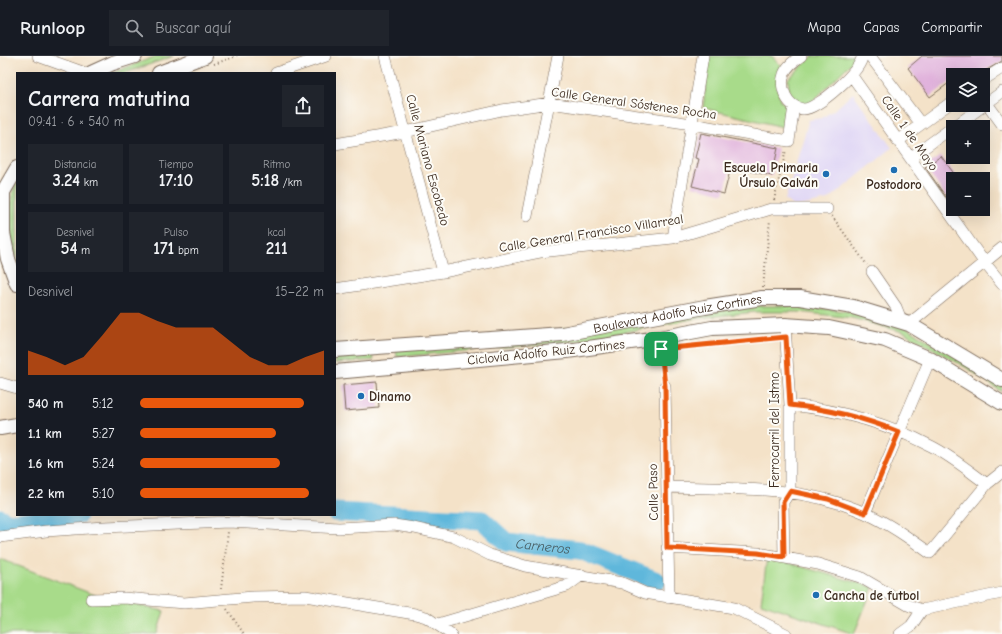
<!DOCTYPE html>
<html lang="es">
<meta charset="utf-8">
<style>
body{margin:0;font-family:"Comic Neue",sans-serif;background:#20242c;color:#f1f3f6;height:100vh;display:flex;flex-direction:column;font-size:15px;white-space:nowrap}
*{box-sizing:border-box;margin:0}
p{font-size:13px;color:#9ea1a6}
.icon{flex:none;width:22px;height:22px;fill:none;stroke:currentColor;stroke-width:2;stroke-linecap:round;stroke-linejoin:round}
.map{position:relative;flex:1;overflow:hidden}
.drawer{position:absolute;left:16px;top:16px;width:320px;height:444px;display:flex;flex-direction:column;background:#171b24;border-radius:0px;box-shadow:0 4px 16px #0002}
.drawer>*{flex:none}
.fabs{position:absolute;left:946px;top:12px;display:grid;gap:8px}
.fabs a{display:grid;place-items:center;width:44px;height:44px;border-radius:0px;background:#171b24;box-shadow:0 4px 16px #0002;font-size:20px}
.pin{position:absolute;display:grid;place-items:center;width:34px;height:34px;color:#fff;margin:-17px;border-radius:8px;box-shadow:0 2px 6px #0006}
.round{display:grid;place-items:center;flex:none;width:42px;height:42px;border-radius:0px;background:#20242c}
.head{display:flex;align-items:center;justify-content:space-between;height:68px;padding:0 12px}
h1{font-size:22px;font-weight:700;line-height:30px}
.stats{display:grid;grid-template-columns:repeat(3,1fr);gap:6px;height:68px;padding:4px 12px}
.stats div{display:grid;align-content:center;border-radius:0px;background:#20242c;text-align:center}
.stats b{font-size:17px;font-weight:700}
.stats small{font-size:11px;font-weight:400}
.stats p{font-size:11px}
.chart{height:112px;padding:8px 12px}
.chart p{display:flex;justify-content:space-between}
.chart svg{width:100%;height:72px;margin-top:4px;fill:#ea580c;opacity:.7}
ul{padding:0 12px;list-style:none;font-size:13px}
li{display:grid;grid-template-columns:64px 48px 1fr;align-items:center;height:30px}
li i{height:10px;border-radius:5px;background:#ea580c}
header{display:flex;align-items:center;gap:24px;box-sizing:border-box;height:56px;padding:0 20px;background:#171b24;border-bottom:1px solid #363941}
header strong{font-size:19px}
nav{display:flex;gap:22px;margin-inline-start:auto;font-size:14px}
.search{width:280px;height:36px;background:#20242c;display:flex;align-items:center;gap:10px;box-sizing:border-box;padding:0 14px;border-radius:0px;color:#9ea1a6;font-size:15px}
.map>svg:first-child{display:block}
.built{fill:#dfd5f5}
.green{fill:#a8db8a;stroke:#728254}
.lines{fill:none;stroke-linecap:round;stroke-linejoin:round}
.river{stroke:#5eb7db;stroke-width:19}
.building{fill:#e0b1db}
.minor-casing{stroke:#7c6a5a;stroke-width:12}
.major-casing{stroke:#7c6a5a;stroke-width:16}
.path{stroke:#7c6a5a;stroke-width:2;stroke-dasharray:1 3;stroke-linecap:butt}
.minor{stroke:#fff;stroke-width:11}
.major{stroke:#fff;stroke-width:14}
.route-casing{stroke:#fff;stroke-width:8}
.route{stroke:#ea580c;stroke-width:5}
.poi-dot{fill:#1f6fb2;stroke:#fdfcf7;stroke-width:1.5}
.labels{text-anchor:middle;dominant-baseline:central;stroke-width:4;stroke-linejoin:round;paint-order:stroke}
.street-label{font-size:13px;fill:#3b2a1e;stroke:#fdfcf7}
.poi-label{font-size:13px;font-weight:bold;fill:#3b2a1e;stroke:#fdfcf7;text-anchor:start}
.water-label{font-size:14px;font-style:italic;fill:#475b60;stroke:#fdfcf7}
</style>
<header>
<strong>Runloop</strong>
<div class="search"><svg class="icon" aria-label="search" viewBox="0 0 24 24"><circle cx="10" cy="10" r="6"/><path d="M15 15l6 6"/></svg>Buscar aquí</div>
<nav><a>Mapa</a><a>Capas</a><a>Compartir</a></nav>
</header>
<div class="map">
<svg width="1002" height="578" viewBox="0 0 1002 578">
<rect width="100%" height="100%" fill="#fdfcf7"/>
<filter id="ink" filterUnits="userSpaceOnUse"><feTurbulence type="fractalNoise" baseFrequency=".025" numOctaves="2"/><feDisplacementMap in="SourceGraphic" scale="8" xChannelSelector="R" yChannelSelector="G"/><feConvolveMatrix kernelMatrix="1 2 1 2 8 2 1 2 1" color-interpolation-filters="sRGB"/></filter>
<filter id="wash" filterUnits="userSpaceOnUse"><feTurbulence type="fractalNoise" baseFrequency=".012" numOctaves="4" result="noise"/><feDisplacementMap in="SourceGraphic" scale="16" xChannelSelector="R" yChannelSelector="G"/><feGaussianBlur stdDeviation="0.9" result="paint"/><feColorMatrix in="noise" values="0 0 0 0 0 0 0 0 0 0 0 0 0 0 0 0 0 1.4 0 .05"/><feComposite in="paint" operator="in"/></filter>
<g filter="url(#wash)">
<rect width="100%" height="100%" fill="#f4e2c8"/>
<path class="built" d="M853,37L892,92L828,144L794,151L785,144L809,64L822,62L838,51Z"/>
<path class="green" d="M157,0H174L125,17H112Z
M709,0H772L783,12L778,32L780,45L787,49L783,71L703,52Z
M813,0H856L855,3L808,50L790,42L788,23Z
M17,124V210C11,181 5,152 17,124Z
M754,250H798L853,256L905,271L1002,329V336L967,312L903,276L852,262L799,256H755L698,262L577,285L397,301L396,294L697,256Z
M372,297L374,304L335,307V300Z
M767,501L873,531L854,578L761,547Z
M0,503L103,542L164,555L157,578H0Z"/>
<g class="lines">
<g class="river">
<path id="s1" d="M335,456L482,464L506,486L580,494L657,525"/>
<path d="M0,462L9,467L78,459"/>
</g>
</g>
<g id="blocks">
<path class="building" d="M922,0H1002V5L978,19H953V24L930,41L908,12Z
M701,77L778,92L772,120L731,111L724,138L692,130L699,103L695,102Z
M941,100L958,123H953V136L946,141L925,111Z
M377,326L379,352L345,355L343,329Z"/>
</g>
</g>
<g filter="url(#ink)">
<use href="#blocks" fill-opacity="0" stroke="#7c6a5a" stroke-width="1"/>
<g class="lines">
<defs>
<path id="minor" d="M38,0L85,17
M385,0L443,216
M801,0C794,5 787,10 784,18C779,32 787,51 803,53C817,54 863,13 862,0
M870,0L921,68
M276,17L326,0
M852,20L984,206L1002,228
M983,24L1002,12
M983,42L1002,68
M954,71L1002,36
M898,85L953,45
M335,88L405,76L502,54L550,47L692,68L789,85L794,50
M910,102L953,71
M527,160L558,0
M673,182L703,0
M872,216L896,251L902,266
M335,233L443,216L540,196L673,182L771,153H827
M909,268L1002,192
M0,327L17,332
M665,330L669,542
M790,349C839,354 887,367 931,390C951,400 969,415 987,428
M667,431C734,433 802,429 865,457C888,467 909,482 930,497L987,428L1002,416
M865,457L930,303
M0,481L46,475L104,471L229,466L339,472L394,469L414,472L454,481L490,499L525,510L622,527L645,537L734,552L786,578
M667,492L758,497L818,508L860,521L908,549L922,554L1002,537
M784,501L783,446L790,435V349L785,269
M91,543L124,542L184,547L253,541L305,540L415,558L426,561L451,578
M438,568L567,530L582,519
M900,578L911,570L922,554"/>
<g id="major">
<path d="M91,17L113,7L135,0"/>
<path d="M159,17L205,0"/>
<path d="M17,112L3,136V177L8,203L17,228"/>
<path id="s2" d="M335,294L562,278L705,251L762,242H800L853,251L909,268L1002,324"/>
<path d="M335,316L567,295L659,282L712,272L785,269L829,272L885,284L930,303L1002,347"/>
<path d="M0,372L17,369"/>
</g>
</defs>
<use href="#minor" class="minor-casing"/>
<use href="#major" class="major-casing"/>
<path class="path" d="M214,8L237,0
M774,144L786,94
M832,160L867,209
M763,231L770,164
M679,292L768,283
M661,293L664,321
M221,533L228,476
M227,553L244,578"/>
<use href="#minor" class="minor"/>
<use href="#major" class="major"/>
</g>
</g>
<g class="lines" filter="url(#ink)">
<defs>
<path id="route" d="M786,281L790,349C829,353 864,362 899,376L865,457L828,443L790,435L783,446L784,501L758,497L667,492L665,330L661,293Z"/>
</defs>
<use href="#route" class="route-casing"/>
<use href="#route" class="route"/>
</g>
<g class="poi-dot">
<circle cx="894" cy="114" r="4"/>
<circle cx="826" cy="118" r="4"/>
<circle cx="361" cy="340" r="4"/>
<circle cx="816" cy="539" r="4"/>
</g>
<g class="labels">
<g class="street-label">
<text transform="translate(634 47) rotate(8)">Calle General Sóstenes Rocha</text>
<text transform="translate(910 77) rotate(55)">Calle 1 de Mayo</text>
<text transform="translate(428 104) rotate(75)">Calle Mariano Escobedo</text>
<text transform="translate(591 177) rotate(-9)">Calle General Francisco Villarreal</text>
<text stroke="none"><textPath href="#s2" startOffset="345">Boulevard Adolfo Ruiz Cortines</textPath></text>
<text transform="translate(546 296) rotate(-6)">Ciclovía Adolfo Ruiz Cortines</text>
<text transform="translate(774 374) rotate(-90)">Ferrocarril del Istmo</text>
<text transform="translate(653 436) rotate(-91)">Calle Paso</text>
</g>
<g class="poi-label">
<text x="818" y="111" text-anchor="end">Escuela Primaria<tspan x="818" dy="15">Úrsulo Galván</tspan></text>
<text x="894" y="128" text-anchor="middle">Postodoro</text>
<text x="369" y="340">Dinamo</text>
<text x="824" y="539">Cancha de futbol</text>
</g>
<g class="water-label">
<text stroke="none"><textPath href="#s1" startOffset="217">Carneros</textPath></text>
</g>
</g>
</svg>
<div class="fabs">
<a><svg class="icon" aria-label="layers" viewBox="0 0 24 24"><path d="M12 4l9 5-9 5-9-5zM3 14l9 5 9-5"/></svg></a>
<a>+</a>
<a>−</a>
</div>
<div class="pin" style="left:661px;top:293px;background:#1e9e55"><svg class="icon" aria-label="arrive" viewBox="0 0 24 24"><path d="M6 21V4h12l-3 4 3 4H6"/></svg></div>
<section class="drawer">
<div class="head"><div><h1>Carrera matutina</h1><p>09:41 · 6 × 540 m</p></div><a class="round"><svg class="icon" aria-label="share" viewBox="0 0 24 24"><path d="M12 15V3M7 8l5-5 5 5M5 13v7h14v-7"/></svg></a></div>
<div class="stats">
<div><p>Distancia</p><b>3.24<small> km</small></b></div>
<div><p>Tiempo</p><b>17:10</b></div>
<div><p>Ritmo</p><b>5:18<small> /km</small></b></div>
</div>
<div class="stats">
<div><p>Desnivel</p><b>54<small> m</small></b></div>
<div><p>Pulso</p><b>171<small> bpm</small></b></div>
<div><p>kcal</p><b>211</b></div>
</div>
<div class="chart"><p><span>Desnivel</span>15–22 m</p>
<svg viewBox="0 0 160 44" preserveAspectRatio="none"><path d="M0 44V29L10 33L20 38L30 33L40 20L50 6L60 6L70 11L80 15L90 15L100 15L110 24L120 33L130 38L140 38L150 33L160 29V44z"/></svg>
</div>
<ul>
<li><b>540 m</b>5:12<i style="width:89%"></i></li>
<li><b>1.1 km</b>5:27<i style="width:74%"></i></li>
<li><b>1.6 km</b>5:24<i style="width:76%"></i></li>
<li><b>2.2 km</b>5:10<i style="width:92%"></i></li>
</ul>
</section>
</div>
